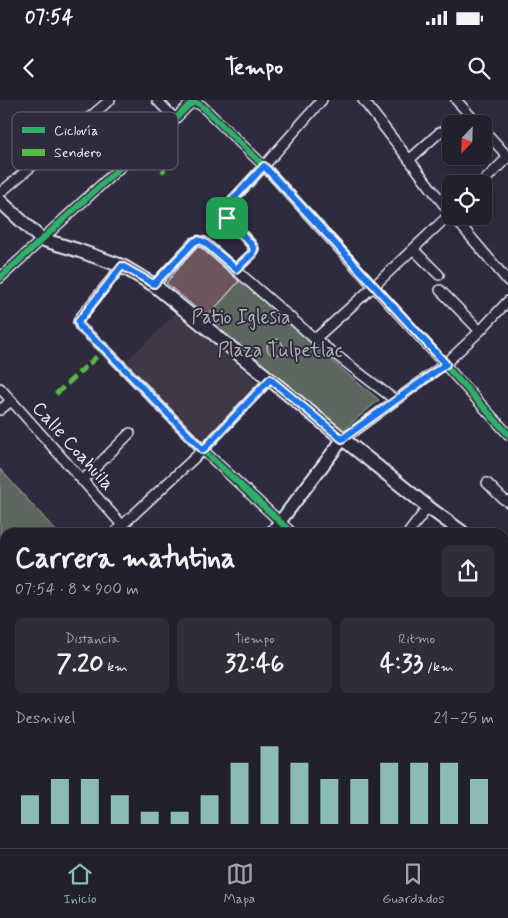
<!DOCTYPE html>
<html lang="es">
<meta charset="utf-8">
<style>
body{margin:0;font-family:Mynerve,sans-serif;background:#2f2d3a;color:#f1f3f6;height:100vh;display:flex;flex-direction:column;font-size:19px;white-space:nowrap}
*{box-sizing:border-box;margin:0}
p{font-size:16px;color:#a3a3aa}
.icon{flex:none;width:28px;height:28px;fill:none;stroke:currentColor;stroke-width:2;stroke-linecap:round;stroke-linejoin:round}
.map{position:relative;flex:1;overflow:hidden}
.sheet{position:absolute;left:0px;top:428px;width:509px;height:321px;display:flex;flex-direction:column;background:#23202e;border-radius:15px 15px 0 0;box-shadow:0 5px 20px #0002,0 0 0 1px #403e4a}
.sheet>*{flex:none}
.needle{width:32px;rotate:203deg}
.buttons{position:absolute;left:442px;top:15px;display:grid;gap:10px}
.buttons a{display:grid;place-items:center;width:50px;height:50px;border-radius:8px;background:#23202e;box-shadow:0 5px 20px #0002,0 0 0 1px #403e4a;font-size:25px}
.pin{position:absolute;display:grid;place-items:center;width:42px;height:42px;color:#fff;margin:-21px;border-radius:10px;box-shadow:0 2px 8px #0006}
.round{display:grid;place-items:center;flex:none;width:52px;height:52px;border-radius:8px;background:#2f2d3a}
.headline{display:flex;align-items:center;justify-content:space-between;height:85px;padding:0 15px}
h1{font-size:28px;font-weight:800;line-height:38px}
.figures{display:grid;grid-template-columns:repeat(3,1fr);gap:8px;height:85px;padding:5px 15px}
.figures div{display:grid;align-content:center;border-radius:8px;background:#2f2d3a;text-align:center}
.figures b{font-size:25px;font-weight:800}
.figures small{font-size:14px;font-weight:400}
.figures p{font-size:14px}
.chart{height:140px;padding:10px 15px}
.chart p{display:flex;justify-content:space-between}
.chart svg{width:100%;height:90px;margin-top:5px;stroke:#8bbbb9;stroke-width:6}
.status{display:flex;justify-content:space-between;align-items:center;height:35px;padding:0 25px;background:#23202e;direction:ltr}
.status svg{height:14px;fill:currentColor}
header{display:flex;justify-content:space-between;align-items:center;height:65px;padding:0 15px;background:#23202e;font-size:22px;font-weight:800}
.tabs{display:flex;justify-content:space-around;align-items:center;height:70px;border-top:1px solid #403e4a;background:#23202e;font-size:14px;color:#a3a3aa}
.tabs a{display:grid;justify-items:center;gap:2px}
.tabs .on{color:#8bbbb9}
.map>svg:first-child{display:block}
.built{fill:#413746}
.green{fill:#5b685d;stroke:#a2acaa}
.building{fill:#6c555c;stroke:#e8f1f8}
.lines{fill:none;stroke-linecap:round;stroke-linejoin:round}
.tertiary-tunnel{stroke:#4b4859;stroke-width:11;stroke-dasharray:11 5.5;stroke-linecap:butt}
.minor-casing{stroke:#e8f1f8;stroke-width:12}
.tertiary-casing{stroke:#e8f1f8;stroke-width:15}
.secondary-casing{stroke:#e8f1f8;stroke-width:16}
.motorway-casing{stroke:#e8f1f8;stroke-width:20}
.minor{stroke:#2f2a3d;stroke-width:9}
.tertiary{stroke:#2f2a3d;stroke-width:11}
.secondary{stroke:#2f2a3d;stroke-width:12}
.motorway{stroke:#776a54;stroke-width:16}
.quiet{stroke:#58b947;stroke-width:5;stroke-dasharray:10 5;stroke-linecap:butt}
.cycleway-casing{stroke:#2f2a3d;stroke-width:9}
.cycleway{stroke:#2db169;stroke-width:6}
.route-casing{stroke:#fff;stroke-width:10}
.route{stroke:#1a73e8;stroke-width:6}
.labels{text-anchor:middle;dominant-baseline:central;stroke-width:4;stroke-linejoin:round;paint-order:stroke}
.park-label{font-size:19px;fill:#b0baba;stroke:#2f2a3d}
.street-label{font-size:19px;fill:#e8f1f8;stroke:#2f2a3d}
.key{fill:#2f2a3d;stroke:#666675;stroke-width:1}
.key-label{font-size:14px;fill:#e8f1f8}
</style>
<div class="status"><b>07:54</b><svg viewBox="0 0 49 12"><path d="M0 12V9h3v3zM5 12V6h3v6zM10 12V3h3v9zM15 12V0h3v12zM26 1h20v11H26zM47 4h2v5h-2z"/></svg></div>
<header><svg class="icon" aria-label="back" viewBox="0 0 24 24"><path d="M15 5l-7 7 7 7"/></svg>Tempo<svg class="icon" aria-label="search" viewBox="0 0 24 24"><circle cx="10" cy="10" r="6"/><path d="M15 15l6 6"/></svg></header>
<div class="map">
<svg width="508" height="748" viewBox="0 0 508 748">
<rect width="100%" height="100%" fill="#2f2a3d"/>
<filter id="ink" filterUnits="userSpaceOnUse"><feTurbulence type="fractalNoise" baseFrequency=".02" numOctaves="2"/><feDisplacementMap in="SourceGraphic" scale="10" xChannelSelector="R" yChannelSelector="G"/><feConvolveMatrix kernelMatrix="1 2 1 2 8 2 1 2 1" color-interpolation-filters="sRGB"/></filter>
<g filter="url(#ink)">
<path class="built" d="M176,213L260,284L204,340L125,262L151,238Z"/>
<path class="green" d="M240,181L308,241L379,300L341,332L204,220Z
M0,369L57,432H5V444L0,438Z
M504,685L508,686V748H382L386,744H504Z"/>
<path class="building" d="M198,147L201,148L239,181L207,217L166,183L185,161Z
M267 247a8 8 0 1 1 16 0a8 8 0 1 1-16 0Z"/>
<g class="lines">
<path class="tertiary-tunnel" d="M239,744L243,748"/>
<defs>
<path id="minor" d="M157,0L175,19
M363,0L451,114
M456,0L478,24
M484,30L508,57
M409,60L440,32
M481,84L508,57
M0,93L110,0
M453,116L508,181
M413,149L439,175
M122,166L80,218L78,222L80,227L105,249L203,350L291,432
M236,169L252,154L254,149L251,144L227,118L224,112L227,106L264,66L322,0
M0,178L140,49L175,19L189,5L195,2L202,6L264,66L508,334
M154,185L194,142L198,141L204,142L315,239L395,300
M440,190L480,231
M315,239L374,186L451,113
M0,288L123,426
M0,310L11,301
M343,339L445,264L480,231L508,201
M82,381L130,333
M487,383L502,398L508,402
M115,432L203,350L270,279
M409,432L428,407
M0,536L5,531
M504,546L508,541
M504,601L508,605
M0,634L5,639
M504,676L508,671
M0,699L5,695
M85,744L89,748
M161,744L165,748
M8,748H10
M191,748L196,744"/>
<path id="tertiary" d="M272,432L343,339"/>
<path id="secondary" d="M0,101L41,139L77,150L122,166L154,185L343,339L428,407L462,432"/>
<path id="motorway" d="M504,479L508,473
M504,514L508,509
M218,748L223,744
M251,748L256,744"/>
</defs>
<use href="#minor" class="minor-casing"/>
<use href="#tertiary" class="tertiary-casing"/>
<use href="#secondary" class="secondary-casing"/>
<use href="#motorway" class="motorway-casing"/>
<use href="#minor" class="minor"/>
<use href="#tertiary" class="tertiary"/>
<use href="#secondary" class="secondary"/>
<use href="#motorway" class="motorway"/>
<path class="quiet" d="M140,49L165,72
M56,294L105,249"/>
<defs>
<path id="cycleway" d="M122,166L80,218L78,222L80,227L105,249L203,350L291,432
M0,178L140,49L175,19L189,5L195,2L202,6L264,66L508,334"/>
</defs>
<use href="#cycleway" class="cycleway-casing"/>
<use href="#cycleway" class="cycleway"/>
</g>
</g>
<g class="lines" filter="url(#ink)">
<defs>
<path id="route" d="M264,66L446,264L342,339L270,279L203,350L105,249L80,227L78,222L122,166L154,184L194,142L198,140L204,142L236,169L252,154L254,149L251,144L227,118L224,112L227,106Z"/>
</defs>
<use href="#route" class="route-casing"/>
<use href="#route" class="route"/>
</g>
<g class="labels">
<g class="park-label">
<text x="241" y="217">Patio Iglesia</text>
<text x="280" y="250">Plaza Tulpetlac</text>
</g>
<g class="street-label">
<text transform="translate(73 346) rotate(48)">Calle Coahuila</text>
</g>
</g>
<rect x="12" y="12" width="166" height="58" rx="8" class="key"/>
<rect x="22" y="27" width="23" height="6" fill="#2db169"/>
<rect x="22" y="49" width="23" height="7" fill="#58b947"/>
<g class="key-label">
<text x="54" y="35">Ciclovía</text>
<text x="54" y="57">Sendero</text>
</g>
</svg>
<div class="buttons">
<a><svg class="needle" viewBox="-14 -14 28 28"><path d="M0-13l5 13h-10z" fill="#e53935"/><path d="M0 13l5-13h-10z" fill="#a3a3aa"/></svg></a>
<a><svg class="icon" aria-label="locate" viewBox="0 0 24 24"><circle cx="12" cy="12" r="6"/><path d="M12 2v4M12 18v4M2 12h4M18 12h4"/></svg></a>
</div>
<div class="pin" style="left:227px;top:118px;background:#1e9e55"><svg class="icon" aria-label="arrive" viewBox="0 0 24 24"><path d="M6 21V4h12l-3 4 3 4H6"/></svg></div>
<section class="sheet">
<div class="headline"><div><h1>Carrera matutina</h1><p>07:54 · 8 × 900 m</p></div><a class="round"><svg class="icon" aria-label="share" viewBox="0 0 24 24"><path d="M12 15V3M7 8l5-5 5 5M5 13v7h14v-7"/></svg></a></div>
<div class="figures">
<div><p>Distancia</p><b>7.20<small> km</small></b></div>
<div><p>Tiempo</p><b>32:46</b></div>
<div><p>Ritmo</p><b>4:33<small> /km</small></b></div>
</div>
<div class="chart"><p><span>Desnivel</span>21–25 m</p>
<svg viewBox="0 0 160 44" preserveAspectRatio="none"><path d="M5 44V30M15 44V22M25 44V22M35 44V30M45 44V38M55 44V38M65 44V30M75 44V14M85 44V6M95 44V14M105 44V22M115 44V22M125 44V14M135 44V14M145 44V14M155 44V22"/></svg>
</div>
</section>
</div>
<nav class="tabs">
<a class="on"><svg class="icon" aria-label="home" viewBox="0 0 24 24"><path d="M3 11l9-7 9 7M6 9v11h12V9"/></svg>Inicio</a>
<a><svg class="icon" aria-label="map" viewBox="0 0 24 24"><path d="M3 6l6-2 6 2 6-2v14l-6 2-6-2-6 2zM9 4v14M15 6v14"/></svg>Mapa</a>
<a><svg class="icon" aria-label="saved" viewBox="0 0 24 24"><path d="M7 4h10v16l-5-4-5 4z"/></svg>Guardados</a>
</nav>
